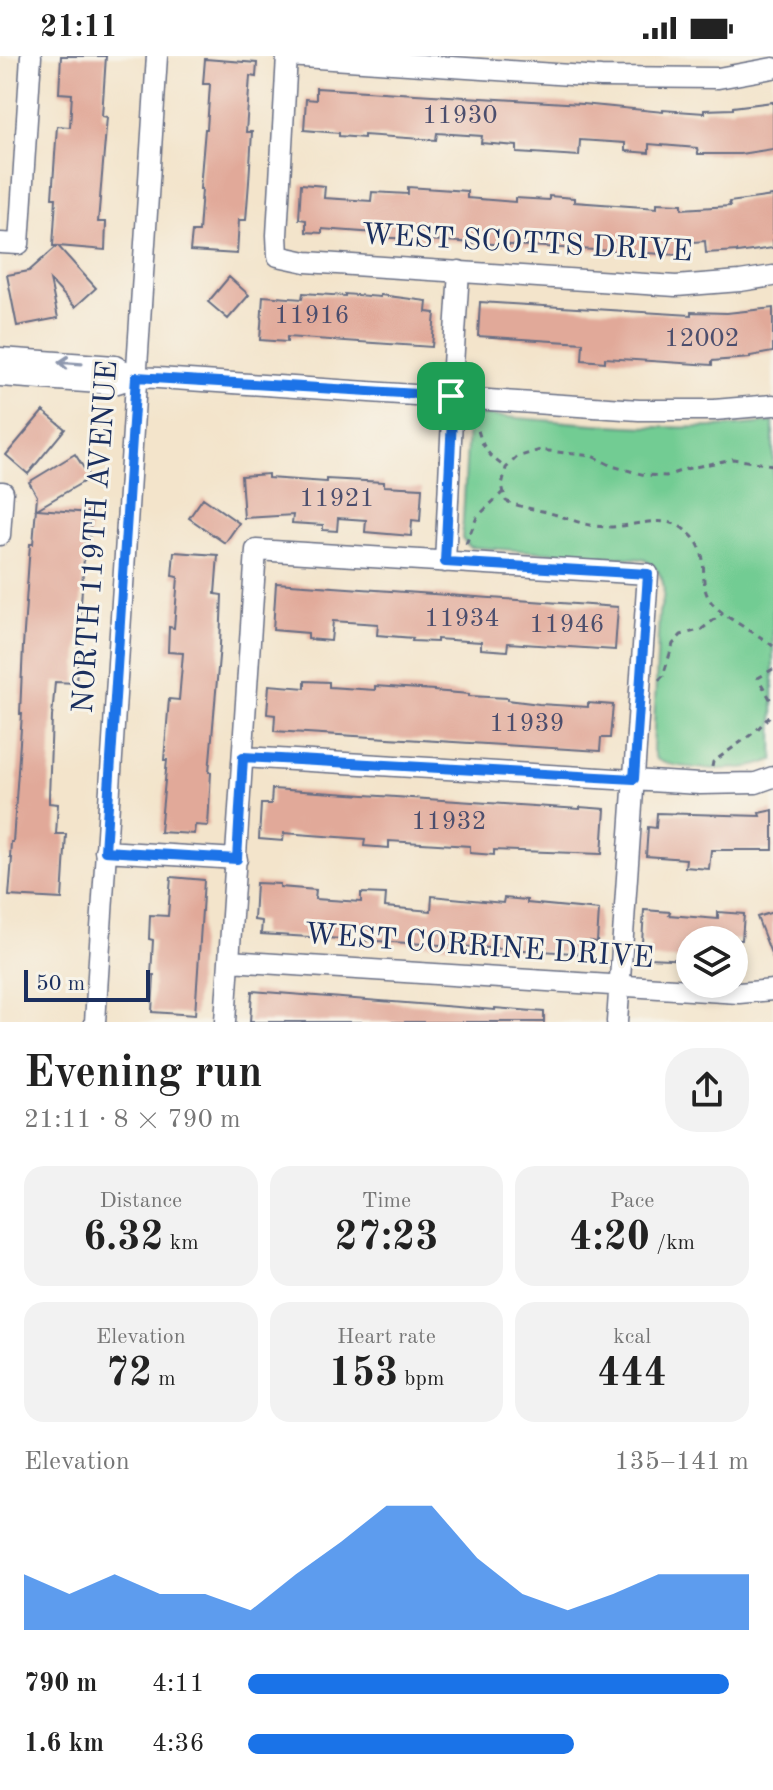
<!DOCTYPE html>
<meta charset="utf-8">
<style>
body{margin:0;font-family:"Old Standard TT",serif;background:#f2f2f2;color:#222;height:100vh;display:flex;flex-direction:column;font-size:30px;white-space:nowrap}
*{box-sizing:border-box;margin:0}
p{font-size:26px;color:#767676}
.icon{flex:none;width:44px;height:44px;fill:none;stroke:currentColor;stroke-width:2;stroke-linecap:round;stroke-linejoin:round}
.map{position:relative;height:966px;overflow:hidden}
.drawer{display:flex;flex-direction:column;background:#fff;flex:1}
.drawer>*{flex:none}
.buttons{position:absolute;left:676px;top:870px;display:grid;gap:16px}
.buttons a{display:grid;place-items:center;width:72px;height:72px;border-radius:50%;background:#fff;box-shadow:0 4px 12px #0003;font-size:40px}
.scale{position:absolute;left:24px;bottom:20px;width:126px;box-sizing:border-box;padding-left:8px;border:4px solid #1b2f5e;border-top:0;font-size:22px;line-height:28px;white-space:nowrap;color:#1b2f5e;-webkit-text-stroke:6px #f7f3e8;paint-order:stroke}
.pin{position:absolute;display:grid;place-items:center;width:68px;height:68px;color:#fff;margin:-34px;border-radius:16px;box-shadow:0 4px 12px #0006}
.round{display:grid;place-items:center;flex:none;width:84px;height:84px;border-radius:32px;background:#f2f2f2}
.overview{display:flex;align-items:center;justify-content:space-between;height:136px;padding:0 24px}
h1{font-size:44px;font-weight:800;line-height:60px}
.stats{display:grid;grid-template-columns:repeat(3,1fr);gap:12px;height:136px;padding:8px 24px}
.stats div{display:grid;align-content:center;border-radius:20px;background:#f2f2f2;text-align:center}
.stats b{font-size:40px;font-weight:800}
.stats small{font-size:22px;font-weight:400}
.stats p{font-size:22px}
.chart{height:224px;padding:16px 24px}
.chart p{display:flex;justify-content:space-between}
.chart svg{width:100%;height:144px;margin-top:8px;fill:#1a73e8;opacity:.7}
ul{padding:0 24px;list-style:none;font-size:26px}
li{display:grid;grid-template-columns:128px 96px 1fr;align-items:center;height:60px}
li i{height:20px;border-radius:10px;background:#1a73e8}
.status{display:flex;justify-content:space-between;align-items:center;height:56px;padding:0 40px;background:#fff;direction:ltr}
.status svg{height:22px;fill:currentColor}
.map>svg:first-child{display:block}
.green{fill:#72cc93;stroke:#467e78;stroke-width:2}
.building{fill:#e1a999}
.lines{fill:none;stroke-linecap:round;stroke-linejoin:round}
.minor-casing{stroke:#676e84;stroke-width:23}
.path{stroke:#676e84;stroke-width:3;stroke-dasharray:6 6;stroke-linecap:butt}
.minor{stroke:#fff;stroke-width:20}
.oneway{stroke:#8d97ae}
.route-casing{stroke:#fff;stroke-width:16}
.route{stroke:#1a73e8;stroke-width:10}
.labels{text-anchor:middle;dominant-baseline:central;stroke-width:6;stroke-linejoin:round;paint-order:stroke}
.number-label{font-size:26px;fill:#4c4e6d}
.street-label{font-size:30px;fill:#1b2f5e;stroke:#f7f3e8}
</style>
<div class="status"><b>21:11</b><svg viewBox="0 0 49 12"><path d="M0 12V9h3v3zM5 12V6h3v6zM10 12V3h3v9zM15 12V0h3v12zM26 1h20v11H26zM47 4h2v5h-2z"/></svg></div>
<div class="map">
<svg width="773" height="966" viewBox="0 0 773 966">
<rect width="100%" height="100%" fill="#f7f3e8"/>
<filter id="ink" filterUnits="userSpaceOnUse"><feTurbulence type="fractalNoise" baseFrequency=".0125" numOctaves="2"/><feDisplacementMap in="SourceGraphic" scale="16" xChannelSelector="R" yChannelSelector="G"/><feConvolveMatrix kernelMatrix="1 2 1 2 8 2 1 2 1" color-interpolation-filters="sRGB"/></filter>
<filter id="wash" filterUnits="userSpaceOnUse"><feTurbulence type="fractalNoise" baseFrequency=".006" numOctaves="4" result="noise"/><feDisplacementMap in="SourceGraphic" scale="32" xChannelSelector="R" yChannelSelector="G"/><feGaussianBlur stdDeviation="1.8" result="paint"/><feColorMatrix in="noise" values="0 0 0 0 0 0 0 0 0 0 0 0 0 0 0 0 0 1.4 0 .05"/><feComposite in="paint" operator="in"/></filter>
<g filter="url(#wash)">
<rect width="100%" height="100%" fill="#f3e4cb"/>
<path class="green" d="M479,359C576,366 676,379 773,366V704C767,706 761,709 754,710C732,715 675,714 656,703L653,694L659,556C668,535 665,514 643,503L470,491L462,483L468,369L470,363Z"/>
<g id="blocks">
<path class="building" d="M61,0H106L102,60L107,61L98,166H106L105,194L58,190L96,232L75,251L50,224L58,262L17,270L7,219L29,215L57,190H53L56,142H52L57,70L70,71L72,38L59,37Z
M205,3L257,7L256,21L250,20L246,76H252L249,126L246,164H239L237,198L190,195L192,176H199L202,133H200L202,108L205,73H207L210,28H203Z
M316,32L582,48L663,56V54L704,57V54L733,53V51L773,46V93L740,98H698L697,92L649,88V97L625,95V87L580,84L579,100L533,97V98L517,97V90L481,87L482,80L437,77L436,84L364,79V82L339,80V77L304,74L306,43L316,44Z
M301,128L325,130L324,142L371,145L372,136L408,138V131L467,135V142L515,146V142L549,144V140L574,142V146L657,152V147L682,148V153L730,150L729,146L773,140V192L737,197V195L706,197L705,185L680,187L679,199L376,181V177L322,173V177L306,176V164L299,163Z
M229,221L249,239L228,263L208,246Z
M303,237L345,240V238L380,241V239L427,245L426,256L435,257L432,291L287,281V286L260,284L263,240L302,243Z
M480,246L691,259V256L727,257L773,252V296L750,300V302L712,305V309L605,302V306L582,304L583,287L478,280Z
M43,355L65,373L28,418L6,399Z
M75,398L90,422L37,453L91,457L89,485H85L76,627L55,626L52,661L49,741V747L58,748L56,778H66L62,843L9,840L12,802H10L11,786H13L22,658H20L23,590L30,488H33L37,440L29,426Z
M268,418V422L326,426V423L384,426V430L422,432L420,465L412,464L411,480L365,476L366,464L338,462L337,475L323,474V469L292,467L293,459L244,462L241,420Z
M203,442L239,467L225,487L189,462Z
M174,496L218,499L215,538L222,539L220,589L209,716H211L208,770L195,769L194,778L160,776L167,704H164L169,643L179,644L183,597L168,596L169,571L174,572L178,521L172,520Z
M276,527L618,551L615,594L508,587L507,595L481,593V586L437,583V586L412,585L413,582L377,579L378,568L333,565L331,585L308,583V577L273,574Z
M305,625L329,626V631L375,634V630L434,634V635L469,638V640L508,642V644L539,648L588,651V647L613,649L610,682H601L600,695L274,675L275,659L267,658L269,629L305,632Z
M272,733L580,753V751L605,753L602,798L494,794V799L470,797V790L389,785V792L364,790L365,783L284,777L283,785L259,783L261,748H271Z
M773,754V794H711L709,813L685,811L686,803L646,800L648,771L656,772L657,757L760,760L759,757Z
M171,821L204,824L195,959L152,956L154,919H151L153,884L149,883L150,859L168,860Z
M256,827L280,828V831L316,834L315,843L361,846V837L386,838L385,851L431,855L432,840L503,847L504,842L527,844V847L599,854L597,886L590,885V898L261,878L262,865L254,864Z
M644,854L670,856L669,859L718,863V856L744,858L742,884H690V904L649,902L650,888L642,887Z
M773,856V899L772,900L757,861Z
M252,935L495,954V952L544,956V966H250Z"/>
</g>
</g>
<g filter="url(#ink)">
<use href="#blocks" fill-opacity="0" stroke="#676e84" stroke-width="2"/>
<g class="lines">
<defs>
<path id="minor" d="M287,0L277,179L278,200L306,206L676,230L740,225L773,220
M288,0L601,21L718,22L773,12
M0,187L19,188L31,0
M0,302L115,310L136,321
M0,320L114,328L136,321L158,322L639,354H714L773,349
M0,436H3L0,479
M445,506L452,363L451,340L459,215
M243,701L700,728L756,727L773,721
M105,795L237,803
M229,905L739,937L773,934
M95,966L157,0
M225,966L256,494L648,518L617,966"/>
</defs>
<use href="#minor" class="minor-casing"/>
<path class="path" d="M475,363C482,389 483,396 506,412
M773,409L733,403L686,413L666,420L645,419L612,410L592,400L540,394L517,401L506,412L502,429L506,445C519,451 529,452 542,455C565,460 584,471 608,471C630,471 654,461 675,468C678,469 684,473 686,475C716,497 694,526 712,547C725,563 756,576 773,590
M466,488L477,461L504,435
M773,613L758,622L773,648
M659,624L663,620L673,588L681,579L702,573L723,557
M712,711L713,706L756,675L773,656"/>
<use href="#minor" class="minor"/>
</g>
<defs><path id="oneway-shaft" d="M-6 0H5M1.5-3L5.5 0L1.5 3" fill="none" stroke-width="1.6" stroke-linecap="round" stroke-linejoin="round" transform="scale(2)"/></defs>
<use class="oneway" href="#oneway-shaft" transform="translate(70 307) rotate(-176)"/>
</g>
<g class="lines" filter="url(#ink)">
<defs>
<path id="route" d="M136,321L451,340L452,363L445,506L648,518L634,723L243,701L237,803L105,795Z"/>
</defs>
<use href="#route" class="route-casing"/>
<use href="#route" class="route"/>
</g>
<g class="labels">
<g class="number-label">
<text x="460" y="60">11930</text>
<text x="312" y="260">11916</text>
<text x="702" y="283">12002</text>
<text x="337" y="443">11921</text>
<text x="462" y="563">11934</text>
<text x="567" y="569">11946</text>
<text x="527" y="668">11939</text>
<text x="449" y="766">11932</text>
</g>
<g class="street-label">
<text transform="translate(527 188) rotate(3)">WEST SCOTTS DRIVE</text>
<text transform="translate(96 481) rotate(-86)">NORTH 119TH AVENUE</text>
<text transform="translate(479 891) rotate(4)">WEST CORRINE DRIVE</text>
</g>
</g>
</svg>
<div class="buttons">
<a><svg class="icon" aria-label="layers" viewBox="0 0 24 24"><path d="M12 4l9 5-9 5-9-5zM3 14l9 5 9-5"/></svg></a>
</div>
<div class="scale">50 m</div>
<div class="pin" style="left:451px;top:340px;background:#1e9e55"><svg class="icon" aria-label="arrive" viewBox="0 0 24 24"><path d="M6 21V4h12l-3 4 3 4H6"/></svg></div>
</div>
<section class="drawer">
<div class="overview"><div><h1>Evening run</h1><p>21:11 · 8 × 790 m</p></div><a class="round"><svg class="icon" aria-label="share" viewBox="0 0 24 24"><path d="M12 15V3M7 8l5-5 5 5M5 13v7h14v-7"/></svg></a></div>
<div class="stats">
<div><p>Distance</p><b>6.32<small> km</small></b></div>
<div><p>Time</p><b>27:23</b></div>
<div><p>Pace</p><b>4:20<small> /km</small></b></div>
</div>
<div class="stats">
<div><p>Elevation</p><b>72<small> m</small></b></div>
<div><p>Heart rate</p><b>153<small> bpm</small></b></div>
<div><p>kcal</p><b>444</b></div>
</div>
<div class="chart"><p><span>Elevation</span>135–141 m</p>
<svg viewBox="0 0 160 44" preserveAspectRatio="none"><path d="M0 44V27L10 33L20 27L30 33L40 33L50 38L60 27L70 17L80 6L90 6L100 22L110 33L120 38L130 33L140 27L150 27L160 27V44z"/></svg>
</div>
<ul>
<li><b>790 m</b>4:11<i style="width:96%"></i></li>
<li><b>1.6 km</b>4:36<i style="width:65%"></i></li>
</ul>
</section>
